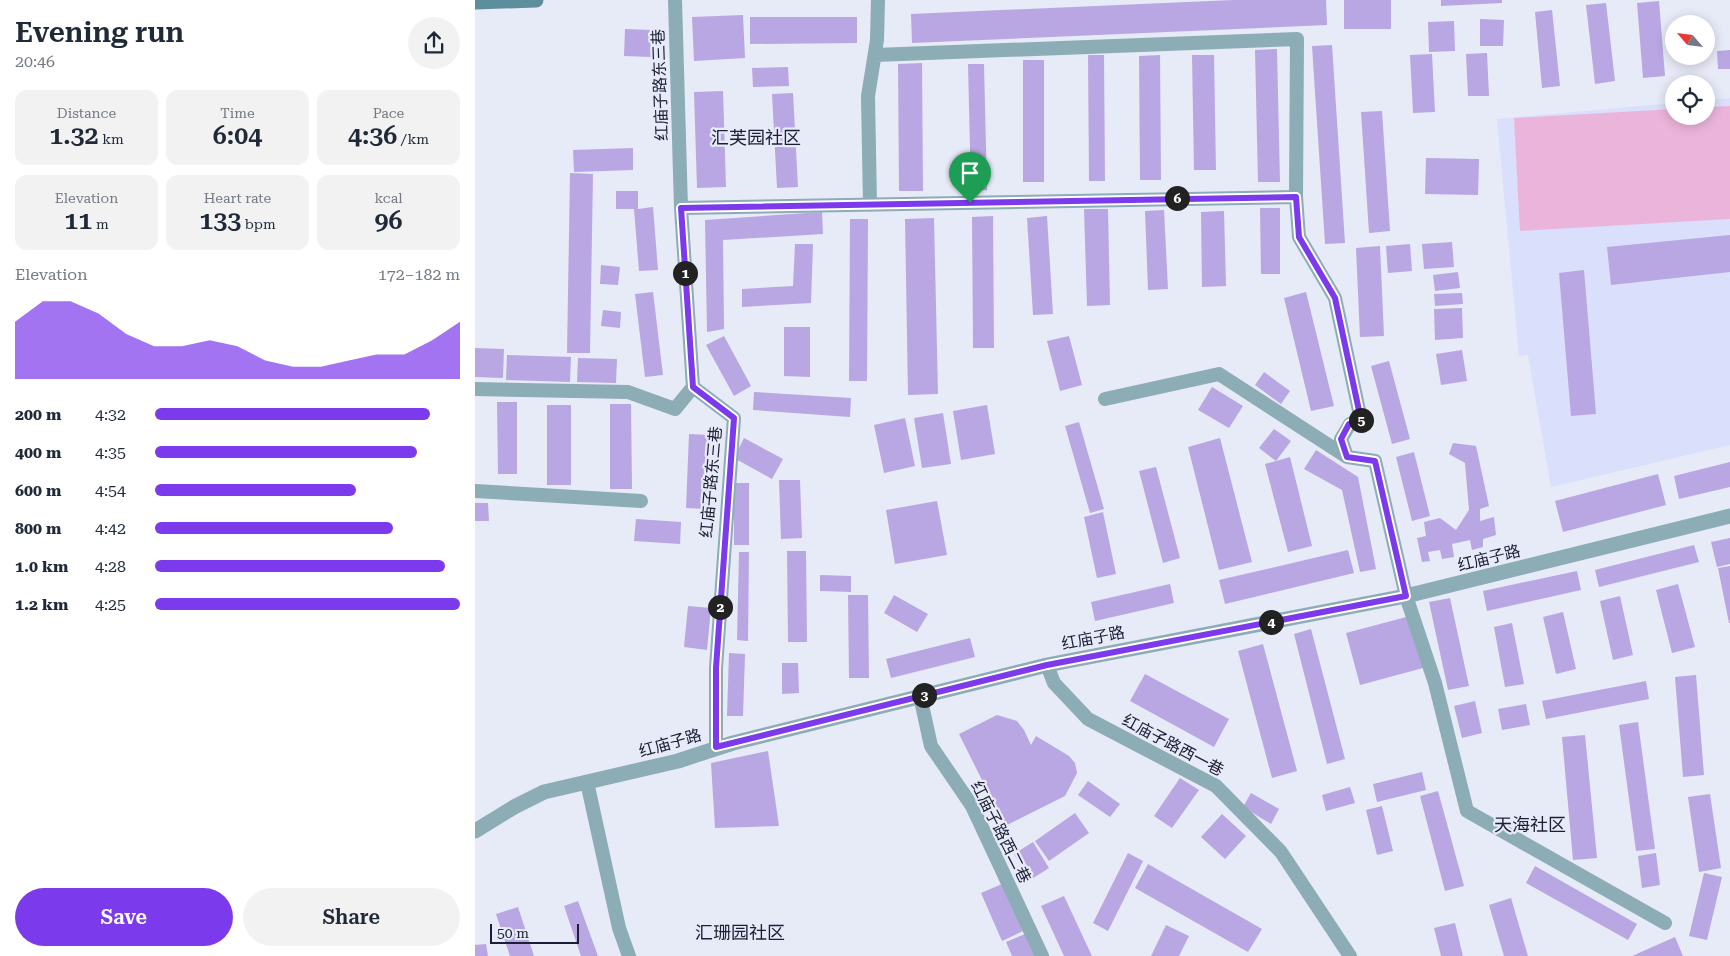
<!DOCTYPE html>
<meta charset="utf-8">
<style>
body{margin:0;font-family:"Roboto Serif","Noto Sans SC",serif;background:#f2f2f3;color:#1f2937;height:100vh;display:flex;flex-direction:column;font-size:19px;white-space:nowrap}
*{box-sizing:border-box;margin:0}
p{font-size:16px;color:#747a83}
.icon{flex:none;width:28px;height:28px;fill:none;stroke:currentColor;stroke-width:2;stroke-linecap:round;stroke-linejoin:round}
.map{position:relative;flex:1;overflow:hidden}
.panel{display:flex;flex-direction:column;background:#fff;width:475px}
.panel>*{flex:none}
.needle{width:32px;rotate:298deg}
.buttons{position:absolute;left:1190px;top:15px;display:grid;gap:10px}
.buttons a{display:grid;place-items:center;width:50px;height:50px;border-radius:50%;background:#fff;box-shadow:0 2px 12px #0003;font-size:25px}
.scale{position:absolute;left:15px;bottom:12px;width:89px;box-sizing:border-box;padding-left:5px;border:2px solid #1b1e35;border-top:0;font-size:14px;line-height:18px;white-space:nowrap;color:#1b1e35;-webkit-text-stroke:4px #e7eaf7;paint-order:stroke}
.pin{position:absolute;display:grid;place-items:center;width:42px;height:42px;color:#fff;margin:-51px -21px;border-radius:50% 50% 50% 0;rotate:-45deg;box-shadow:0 0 5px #0007}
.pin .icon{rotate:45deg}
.km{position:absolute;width:25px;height:25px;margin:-12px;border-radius:50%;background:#222;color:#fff;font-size:14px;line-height:25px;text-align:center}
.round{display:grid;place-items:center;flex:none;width:52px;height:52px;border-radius:26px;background:#f2f2f3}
.summary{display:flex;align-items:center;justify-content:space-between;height:85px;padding:0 15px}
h1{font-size:28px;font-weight:600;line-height:38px}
.metrics{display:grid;grid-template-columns:repeat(3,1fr);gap:8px;height:85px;padding:5px 15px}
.metrics div{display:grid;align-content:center;border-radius:12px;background:#f2f2f3;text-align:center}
.metrics b{font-size:25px;font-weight:600}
.metrics small{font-size:14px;font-weight:400}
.metrics p{font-size:14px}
.chart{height:140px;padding:10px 15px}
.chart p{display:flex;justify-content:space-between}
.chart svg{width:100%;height:90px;margin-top:5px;fill:#7c3aed;opacity:.7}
.button{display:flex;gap:10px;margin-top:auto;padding:10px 15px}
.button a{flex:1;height:58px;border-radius:30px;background:#7c3aed;color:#fff;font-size:20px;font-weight:600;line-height:58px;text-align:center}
.button a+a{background:#f2f2f3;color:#1f2937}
ul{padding:0 15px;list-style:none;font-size:16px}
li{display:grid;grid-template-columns:80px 60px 1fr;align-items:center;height:38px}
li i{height:12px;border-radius:6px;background:#7c3aed}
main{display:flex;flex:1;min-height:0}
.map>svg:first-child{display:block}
.built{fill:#dadffb}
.green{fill:#ebb5db}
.building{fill:#b9a7e3}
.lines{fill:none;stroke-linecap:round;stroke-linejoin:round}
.minor{stroke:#8cacb6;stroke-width:14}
.tertiary{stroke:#8cacb6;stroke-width:15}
.secondary{stroke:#5c8e9c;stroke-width:15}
.route-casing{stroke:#fff;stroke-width:10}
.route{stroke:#7c3aed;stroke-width:6}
.labels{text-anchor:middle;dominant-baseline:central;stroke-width:4.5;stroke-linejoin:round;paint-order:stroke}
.street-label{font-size:16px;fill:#1b1e35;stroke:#e7eaf7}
.neighbourhood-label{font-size:18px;fill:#1b1e35;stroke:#e7eaf7}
</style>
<main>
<section class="panel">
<div class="summary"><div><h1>Evening run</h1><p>20:46</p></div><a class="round"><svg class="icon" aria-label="share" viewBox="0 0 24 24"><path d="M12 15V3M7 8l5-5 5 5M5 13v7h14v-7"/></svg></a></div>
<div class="metrics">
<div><p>Distance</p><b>1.32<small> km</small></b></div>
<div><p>Time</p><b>6:04</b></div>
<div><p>Pace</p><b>4:36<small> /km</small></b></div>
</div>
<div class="metrics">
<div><p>Elevation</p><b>11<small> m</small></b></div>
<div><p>Heart rate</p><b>133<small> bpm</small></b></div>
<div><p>kcal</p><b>96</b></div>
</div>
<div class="chart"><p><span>Elevation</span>172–182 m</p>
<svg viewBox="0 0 160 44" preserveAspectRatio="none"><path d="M0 44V16L10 6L20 6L30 12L40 22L50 28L60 28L70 25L80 28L90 35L100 38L110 38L120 35L130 32L140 32L150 25L160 16V44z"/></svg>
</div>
<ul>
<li><b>200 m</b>4:32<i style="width:90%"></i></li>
<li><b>400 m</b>4:35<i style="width:86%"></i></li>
<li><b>600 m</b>4:54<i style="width:66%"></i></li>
<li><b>800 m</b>4:42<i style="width:78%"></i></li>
<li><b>1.0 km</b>4:28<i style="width:95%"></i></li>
<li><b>1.2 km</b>4:25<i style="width:100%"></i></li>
</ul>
<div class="button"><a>Save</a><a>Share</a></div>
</section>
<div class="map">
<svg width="1255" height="956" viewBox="0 0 1255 956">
<rect width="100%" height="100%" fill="#e7eaf7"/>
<path class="built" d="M1255,98V445L1076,487L1053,355L1044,356L1022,119L1199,103V116H1231V100Z"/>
<path class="green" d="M1255,106V219L1045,231L1039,118L1199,109V116H1231V107Z"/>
<path class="building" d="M758,0H851L852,25L437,43L436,14Z
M869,0H916V29H869Z
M966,0H1027V3L966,6Z
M1184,1L1190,76L1168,78L1162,3Z
M1131,3L1140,81L1120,84L1111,5Z
M1077,10L1085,86L1067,88L1060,12Z
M268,15L270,58L219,61L217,17Z
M275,17H382V43L275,44Z
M1005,19L1029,20L1028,46H1005Z
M979,21L980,51L954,52L953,22Z
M150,29L177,30L176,57L149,56Z
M857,45L870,243L850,244L837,46Z
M802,49L805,182H783L780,50Z
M1255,50V69H1243L1242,51Z
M1012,53L1014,96H993L991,54Z
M957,54L960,112L938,113L935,55Z
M613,55H629L630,181H614Z
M685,55L686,180H665L664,56Z
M717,55H739L741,170H719Z
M548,60H569V182H548Z
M447,63L448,191H424L423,64Z
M493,64H509L512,190L496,191Z
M313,67L314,86L278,87L277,68Z
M248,91L251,187L222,188L219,92Z
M318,93L323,187L302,188L297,94Z
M907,111L915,231L894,233L886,112Z
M158,148V170L99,172L98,150Z
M951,158L1004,159L1003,195L950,194Z
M95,173L118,174L115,353H92Z
M141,191H163V209L178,207L183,270L164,271L159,209H141Z
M785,208H805V274H786Z
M609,209H633L635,305L612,306Z
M689,210L693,289L673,290L670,211Z
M749,211L751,286L727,287L726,212Z
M347,212L348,234L248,240L249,329L232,332L230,220Z
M518,216L519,348H498L497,217Z
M572,216L578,314L558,315L552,218Z
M459,218L463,394L433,395L430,219Z
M375,219H393L392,381H374Z
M1255,235V272L1136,285L1132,247Z
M977,242L979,267L949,269L947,244Z
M320,244H338L336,303L267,307V289L318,286Z
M935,244L937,271L913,273L911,246Z
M905,246L909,336L885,337L881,248Z
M126,265L145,267L143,285L125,284Z
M1109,270L1121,414L1096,416L1084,273Z
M983,272L985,288L960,291L958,275Z
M178,292L188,375L170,377L160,294Z
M831,292L859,406L836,411L809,298Z
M987,293L988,304L960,306L959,294Z
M987,308L988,338L960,340L959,309Z
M128,310L146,312L145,328L126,326Z
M309,327H335V377L309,376Z
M249,336L276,386L259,396L231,345Z
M594,336L607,385L585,391L572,341Z
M0,348L29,349L28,378L0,377Z
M987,350L992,381L966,385L961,354Z
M32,355L96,357L95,382L31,380Z
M103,358L142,359L141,383L102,382Z
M914,361L935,439L917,444L896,366Z
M789,372L815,391L806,404L780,385Z
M737,387L768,406L754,428L723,410Z
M279,392L376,398L375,417L278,410Z
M22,402H42V474H23Z
M135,404H156L157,489H135Z
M72,405H96V485H72Z
M512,405L520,454L486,460L478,411Z
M468,413L476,464L447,468L439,418Z
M430,418L440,466L409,473L399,425Z
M604,422L629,509L615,513L590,426Z
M799,429L816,441L801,461L815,457L837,546L813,552L790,464L801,461L784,448Z
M214,434L235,435L231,509L211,508Z
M269,438L308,459L297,479L259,458Z
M745,438L777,562L744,570L713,447Z
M978,443L1001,446L1014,506L1005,509V521L1019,517L1021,535L1008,539V547L997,550L995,540L977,544L979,557L967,559L965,550L953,552L955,561L947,562L942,538L951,536L949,522L965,518L981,530L994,510L990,463L974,454Z
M841,450L883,477L901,569L885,572L867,490L829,469Z
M939,452L955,516L937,521L921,457Z
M1255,462V487L1204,499L1199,476Z
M681,467L705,558L688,563L664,471Z
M1183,474L1191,505L1088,532L1080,501Z
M304,480H325L327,538L306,539Z
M259,483H274V545H259Z
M462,501L472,555L420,564L411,510Z
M0,503H13L14,521H0Z
M628,512L641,574L622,578L609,517Z
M161,519L206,522L205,544L159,541Z
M1255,538V564L1242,567L1236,542Z
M1219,545L1224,562L1124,587L1120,570Z
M873,550L879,573L750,604L744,580Z
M312,551H331L332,642H313Z
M264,552H274L273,641L262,640Z
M1255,566V623H1254L1243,568Z
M1102,571L1106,590L1012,611L1008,591Z
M345,575L376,576V592L345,591Z
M695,584L699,603L620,621L616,602Z
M1203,584L1220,647L1197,653L1181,590Z
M373,595H393L394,678H374Z
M419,595L453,614L442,632L409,613Z
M1145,596L1158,655L1138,660L1125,601Z
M975,598L994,686L973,690L954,602Z
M213,606L236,608L232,650L209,647Z
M1088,612L1101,669L1081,674L1068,617Z
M935,616L948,668L885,685L871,633Z
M1037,623L1049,684L1030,687L1019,627Z
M836,629L870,759L852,764L819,634Z
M495,638L500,657L416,678L411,659Z
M788,644L822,771L797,778L763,651Z
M254,653L270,654L268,716H252Z
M307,663H323L324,693L307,694Z
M670,674L754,719L739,747L655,701Z
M1221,675L1229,775L1208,777L1200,677Z
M1171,681L1174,699L1071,719L1067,701Z
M1000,701L1007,733L987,738L979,706Z
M1051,704L1055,725L1027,730L1023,709Z
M522,715L542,721L549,730L556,745L561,736L594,756L600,763L602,773L590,796L530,826L484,734Z
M1163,722L1180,849L1161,851L1144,725Z
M1110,735L1122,858L1098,860L1087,737Z
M293,751L304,826L240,828L236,763Z
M947,772L951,790L902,802L898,784Z
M705,778L724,790L697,828L679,816Z
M613,781L645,804L635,817L603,795Z
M875,787L880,803L851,811L847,795Z
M963,791L989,886L970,891L945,796Z
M776,793L804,809L796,824L768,807Z
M1235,794L1246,868L1224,872L1213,797Z
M907,806L918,851L902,855L891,810Z
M600,813L614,833L574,861L560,841Z
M747,814L771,836L750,859L726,837Z
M558,842L574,868L555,880L539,854Z
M653,853L668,861L633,931L618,923Z
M1181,853L1185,885L1167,888L1163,856Z
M673,864L787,929L773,952L660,888Z
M1060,866L1162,924L1153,940L1051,883Z
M1229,873L1247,877L1232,940L1214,936Z
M527,884L548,931L527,941L506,893Z
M589,896L617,956H589L566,906Z
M1036,898L1053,956H1029L1014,905Z
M103,901L123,956H106L89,906Z
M43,907L59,956H35L21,914Z
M980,923L988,956H966L959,928Z
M691,925L714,936L704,956H676Z
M550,934L560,956H537L531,942Z
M1200,937L1208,956H1157Z
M11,944L13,956H0V945Z"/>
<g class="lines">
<path class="minor" d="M200,0L206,208L218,387L259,418L241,668V747
M400,55L822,39L821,197L824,237L860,298L886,420L875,424L866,439L872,457
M395,205L393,96L402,40L403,0
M206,208L821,197
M0,389L153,392L200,409L218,387
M630,399L744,374L872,457L900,461L931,596L960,683L992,811L1190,923
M0,491L166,501
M572,665L579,683L613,719L741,786L806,852L875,956
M445,696L456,746L497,806L567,956
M112,782L144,928L154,956"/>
<path class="tertiary" d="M0,831L39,807L69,792L203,761L258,743L572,665L931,596L1255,516"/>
<path class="secondary" d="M0,2L61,0"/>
</g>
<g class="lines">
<defs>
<path id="route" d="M821,197L824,237L860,298L886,420L874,424L866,439L872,457L900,461L931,596L572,665L241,747V668L259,418L218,387L206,208Z"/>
</defs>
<use href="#route" class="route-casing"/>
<use href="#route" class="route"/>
</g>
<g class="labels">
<g class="street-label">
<text transform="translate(185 85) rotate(-92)">红庙子路东三巷</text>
<text transform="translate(236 482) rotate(-85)">红庙子路东三巷</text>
<text transform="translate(1014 558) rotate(-14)">红庙子路</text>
<text transform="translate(618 638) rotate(-11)">红庙子路</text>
<text transform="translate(195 743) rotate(-16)">红庙子路</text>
<text transform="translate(698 745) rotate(28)">红庙子路西一巷</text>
<text transform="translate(526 832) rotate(63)">红庙子路西二巷</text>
</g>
<g class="neighbourhood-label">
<text x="281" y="137">汇芙园社区</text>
<text x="1055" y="824">天海社区</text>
<text x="265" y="932">汇珊园社区</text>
</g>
</g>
</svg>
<div class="buttons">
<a><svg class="needle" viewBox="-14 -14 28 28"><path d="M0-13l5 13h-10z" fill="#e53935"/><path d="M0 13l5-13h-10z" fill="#747a83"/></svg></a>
<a><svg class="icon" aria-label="locate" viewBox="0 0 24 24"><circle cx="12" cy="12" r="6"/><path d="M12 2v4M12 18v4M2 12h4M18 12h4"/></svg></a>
</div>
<div class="scale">50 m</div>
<div class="pin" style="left:495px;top:203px;background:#1e9e55"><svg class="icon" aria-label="arrive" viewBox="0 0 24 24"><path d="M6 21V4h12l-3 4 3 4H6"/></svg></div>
<b class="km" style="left:210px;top:273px">1</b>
<b class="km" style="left:245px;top:607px">2</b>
<b class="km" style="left:449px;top:695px">3</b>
<b class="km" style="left:796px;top:622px">4</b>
<b class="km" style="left:886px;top:420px">5</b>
<b class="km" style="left:702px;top:198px">6</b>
</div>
</main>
